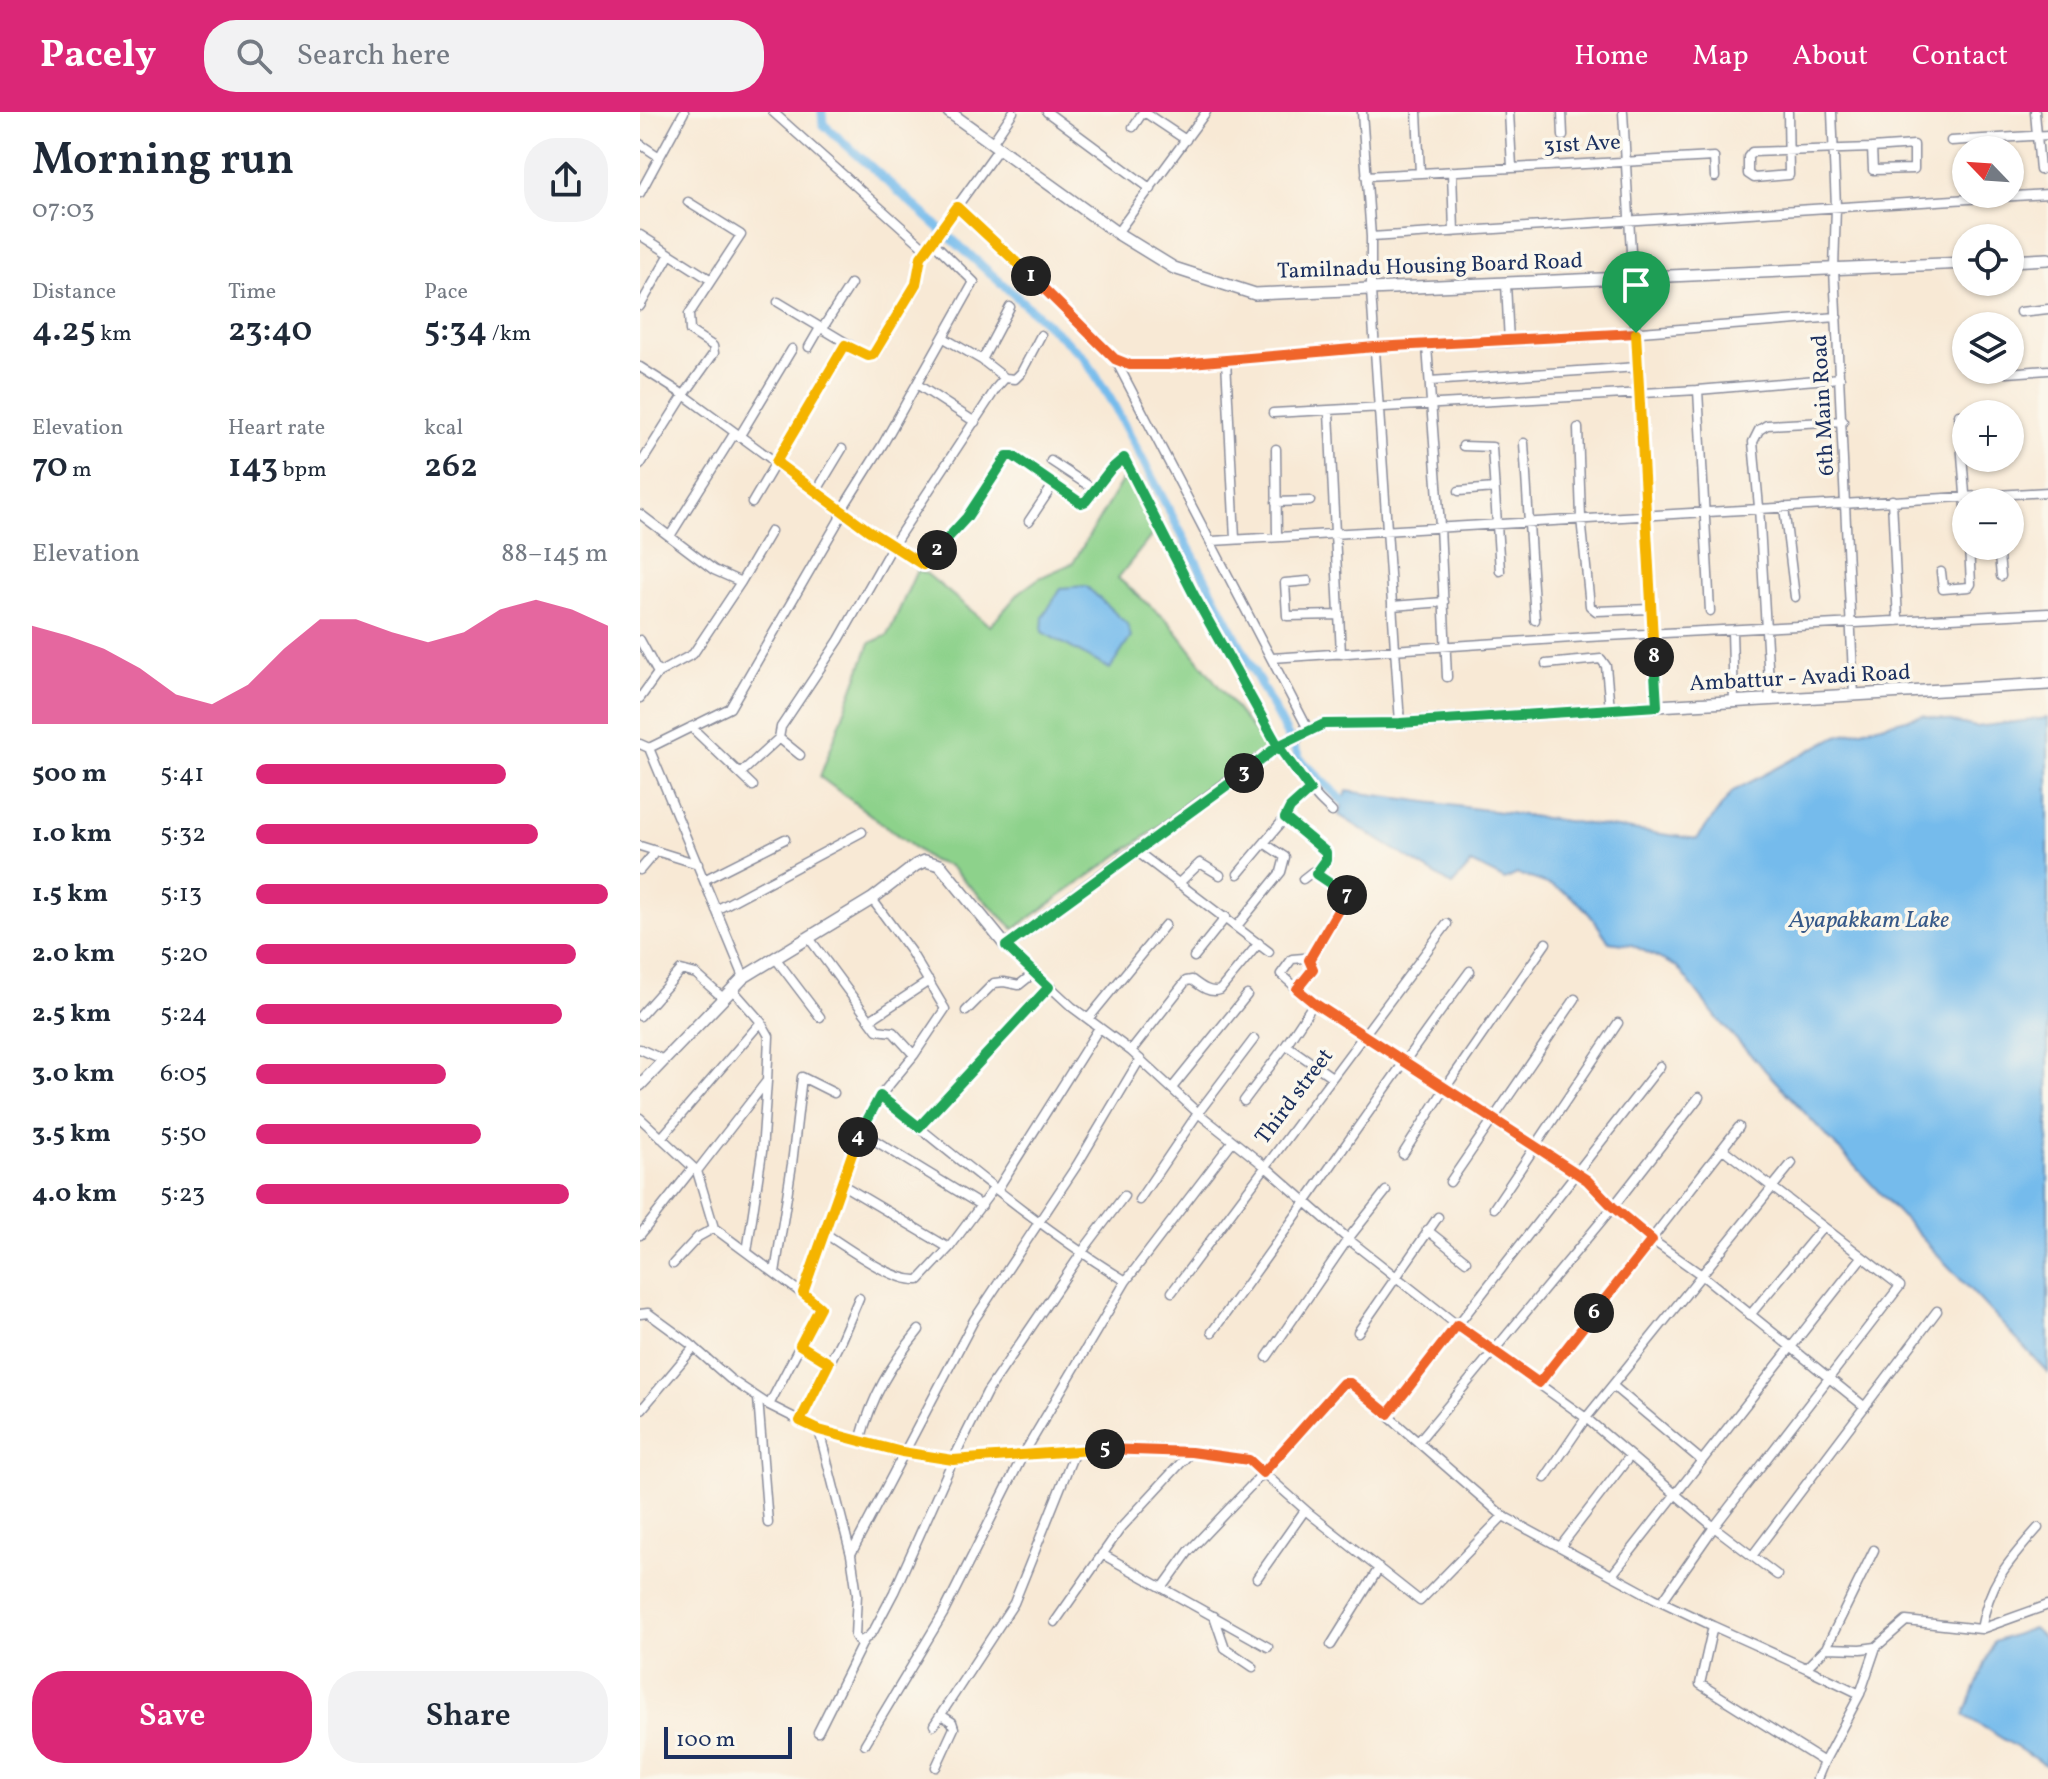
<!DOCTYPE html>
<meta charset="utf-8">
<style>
body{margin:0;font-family:Vollkorn,serif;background:#f2f2f3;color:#1f2937;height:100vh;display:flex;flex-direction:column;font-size:30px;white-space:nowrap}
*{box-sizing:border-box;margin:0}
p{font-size:26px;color:#747a83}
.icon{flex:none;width:44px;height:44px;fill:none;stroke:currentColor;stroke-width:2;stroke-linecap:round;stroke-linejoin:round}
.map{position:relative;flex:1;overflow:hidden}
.panel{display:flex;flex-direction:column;background:#fff;width:640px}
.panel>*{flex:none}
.needle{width:52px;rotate:295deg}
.controls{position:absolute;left:1312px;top:24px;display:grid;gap:16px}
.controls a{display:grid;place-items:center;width:72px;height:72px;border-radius:50%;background:#fff;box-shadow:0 2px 6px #0004;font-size:40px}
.scale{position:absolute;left:24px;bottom:20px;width:128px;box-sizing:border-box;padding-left:8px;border:4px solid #1b2f5e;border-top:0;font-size:22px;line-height:28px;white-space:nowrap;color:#1b2f5e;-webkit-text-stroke:6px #fbf7ec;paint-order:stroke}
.pin{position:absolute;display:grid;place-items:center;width:68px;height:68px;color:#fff;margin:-82px -34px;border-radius:50% 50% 50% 0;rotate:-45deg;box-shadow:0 0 8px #0007}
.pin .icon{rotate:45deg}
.km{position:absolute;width:40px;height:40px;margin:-20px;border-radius:50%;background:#222;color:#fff;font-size:22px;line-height:40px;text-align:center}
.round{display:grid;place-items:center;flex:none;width:84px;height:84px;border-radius:32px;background:#f2f2f3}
.summary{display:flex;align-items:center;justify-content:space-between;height:136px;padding:0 32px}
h1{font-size:44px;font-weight:600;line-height:60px}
.stats{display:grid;grid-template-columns:repeat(3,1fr);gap:12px;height:136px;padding:8px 32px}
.stats div{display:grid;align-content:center}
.stats b{font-size:34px;font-weight:600}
.stats small{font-size:22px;font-weight:400}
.stats p{font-size:22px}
.chart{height:224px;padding:16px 32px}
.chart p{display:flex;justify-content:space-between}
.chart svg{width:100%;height:144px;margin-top:8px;fill:#db2777;opacity:.7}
.action{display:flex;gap:16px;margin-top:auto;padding:16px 32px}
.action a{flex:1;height:92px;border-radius:32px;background:#db2777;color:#fff;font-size:32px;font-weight:600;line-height:92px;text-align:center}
.action a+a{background:#f2f2f3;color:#1f2937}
ul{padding:0 32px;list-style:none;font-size:26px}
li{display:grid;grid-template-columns:128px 96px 1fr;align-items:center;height:60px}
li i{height:20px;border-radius:10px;background:#db2777}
header{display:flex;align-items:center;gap:48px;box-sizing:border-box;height:112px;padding:0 40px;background:#db2777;color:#fff}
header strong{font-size:38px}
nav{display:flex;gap:44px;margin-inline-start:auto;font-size:28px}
.search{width:560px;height:72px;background:#f2f2f3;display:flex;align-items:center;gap:20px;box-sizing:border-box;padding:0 28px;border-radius:32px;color:#747a83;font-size:30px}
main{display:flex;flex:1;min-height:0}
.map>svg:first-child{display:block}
.green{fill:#8dd28b;stroke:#548074;stroke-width:2}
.water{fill:#75bbec;stroke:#4875a5;stroke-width:2}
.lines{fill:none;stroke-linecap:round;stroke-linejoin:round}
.canal{stroke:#75bbec;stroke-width:9}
.street-casing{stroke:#8a8c9a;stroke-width:11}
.secondary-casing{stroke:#8a8c9a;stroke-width:14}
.street{stroke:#fff;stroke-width:8}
.secondary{stroke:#fff;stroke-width:11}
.split-1-casing{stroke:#fff;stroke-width:16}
.split-2-casing{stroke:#fff;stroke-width:16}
.split-3-casing{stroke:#fff;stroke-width:16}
.split-4-casing{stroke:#fff;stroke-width:16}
.split-5-casing{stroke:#fff;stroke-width:16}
.split-6-casing{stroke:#fff;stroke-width:16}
.split-7-casing{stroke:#fff;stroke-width:16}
.split-8-casing{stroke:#fff;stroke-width:16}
.split-9-casing{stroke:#fff;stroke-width:16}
.split-1{stroke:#f0652b;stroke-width:10}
.split-2{stroke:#f5b400;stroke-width:10}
.split-3{stroke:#22a559;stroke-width:10}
.split-4{stroke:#22a559;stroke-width:10}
.split-5{stroke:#f5b400;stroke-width:10}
.split-6{stroke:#f0652b;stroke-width:10}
.split-7{stroke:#f0652b;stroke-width:10}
.split-8{stroke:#22a559;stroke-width:10}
.split-9{stroke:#f5b400;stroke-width:10}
.labels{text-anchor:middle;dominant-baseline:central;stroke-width:7;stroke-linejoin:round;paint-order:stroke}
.street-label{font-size:22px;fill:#1b2f5e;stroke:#fbf7ec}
.water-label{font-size:24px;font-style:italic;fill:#365989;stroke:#fbf7ec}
</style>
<header>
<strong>Pacely</strong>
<div class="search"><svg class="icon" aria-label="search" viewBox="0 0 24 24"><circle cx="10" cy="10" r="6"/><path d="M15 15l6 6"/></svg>Search here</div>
<nav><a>Home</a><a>Map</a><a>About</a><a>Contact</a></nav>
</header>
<main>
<section class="panel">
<div class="summary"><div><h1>Morning run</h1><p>07:03</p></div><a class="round"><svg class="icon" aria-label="share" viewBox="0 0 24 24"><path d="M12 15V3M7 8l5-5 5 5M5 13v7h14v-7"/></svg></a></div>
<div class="stats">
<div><p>Distance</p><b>4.25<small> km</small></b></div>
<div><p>Time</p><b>23:40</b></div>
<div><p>Pace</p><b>5:34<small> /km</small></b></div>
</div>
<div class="stats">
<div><p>Elevation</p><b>70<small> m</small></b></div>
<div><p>Heart rate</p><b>143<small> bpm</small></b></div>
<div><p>kcal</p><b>262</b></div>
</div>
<div class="chart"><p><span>Elevation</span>88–145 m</p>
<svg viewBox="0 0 160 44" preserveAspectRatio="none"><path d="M0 44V14L10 17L20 21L30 27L40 35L50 38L60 32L70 21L80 12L90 12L100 16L110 19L120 16L130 9L140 6L150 9L160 14V44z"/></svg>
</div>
<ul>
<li><b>500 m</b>5:41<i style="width:71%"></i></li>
<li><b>1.0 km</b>5:32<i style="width:80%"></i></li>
<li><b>1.5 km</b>5:13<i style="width:100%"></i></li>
<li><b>2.0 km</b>5:20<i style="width:91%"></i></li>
<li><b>2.5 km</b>5:24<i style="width:87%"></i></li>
<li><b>3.0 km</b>6:05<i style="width:54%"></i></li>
<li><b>3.5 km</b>5:50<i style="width:64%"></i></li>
<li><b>4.0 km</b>5:23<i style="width:89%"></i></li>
</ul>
<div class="action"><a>Save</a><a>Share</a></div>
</section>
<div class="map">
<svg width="1408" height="1667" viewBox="0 0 1408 1667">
<rect width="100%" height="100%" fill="#fbf7ec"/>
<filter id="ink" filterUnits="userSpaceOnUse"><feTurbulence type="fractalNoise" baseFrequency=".0125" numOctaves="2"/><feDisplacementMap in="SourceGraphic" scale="16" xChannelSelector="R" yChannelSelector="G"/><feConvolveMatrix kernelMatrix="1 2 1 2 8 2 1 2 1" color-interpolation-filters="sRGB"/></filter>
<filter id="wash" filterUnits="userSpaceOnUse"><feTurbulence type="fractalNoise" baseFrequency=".006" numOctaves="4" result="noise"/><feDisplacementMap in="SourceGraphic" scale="32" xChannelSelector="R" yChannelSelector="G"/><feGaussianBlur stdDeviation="1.8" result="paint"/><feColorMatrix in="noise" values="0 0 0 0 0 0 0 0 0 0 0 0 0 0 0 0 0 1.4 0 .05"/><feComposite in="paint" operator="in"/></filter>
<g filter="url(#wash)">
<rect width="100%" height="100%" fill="#f8e9d5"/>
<path class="green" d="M484,365L516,418L478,466L529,510L628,638L374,817L309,754L292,749L180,665L230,531L248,523L277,458L287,462L350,514L380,480L399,466L433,451Z"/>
<path class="water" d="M446,474L487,512L491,525L470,557L402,520L403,505L421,476Z
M1283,603L1336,615L1408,606V1261L1081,911L1037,855L992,833L969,830C940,785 928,777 877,762L865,768L832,751L812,773L699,703L707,679L1057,727L1093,679L1197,624Z
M1393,1516L1408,1530L1407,1654L1324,1603L1354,1530Z"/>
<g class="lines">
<path class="canal" d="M182,0L183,12L444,245L472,290L660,647L703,689"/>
</g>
</g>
<g filter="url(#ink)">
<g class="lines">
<defs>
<path id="street" d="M133,0L286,137
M407,0L511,77
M504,0L546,28
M722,0L731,125V179L760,611
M777,0L780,61
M869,0L872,55
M922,0L923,24
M983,0L1017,594
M1148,0L1149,63L1114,66L1108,62V45L1112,40C1152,39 1192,37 1232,36L1233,58L1274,57V33L1232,36
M1192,0L1196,95L1194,157L1214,584
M1395,0L1400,58
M493,15L503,0
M1311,29L1408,23
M352,31L373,0
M0,32L18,44
M812,59L814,120
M726,64L1074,45L1075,65
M0,81L44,0
M317,95L475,247L490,253H528L735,235L869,230L866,172
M477,121L566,0
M0,123L71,168
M731,125L1408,82
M138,190L228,244L233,243L276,172L281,145L292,129
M0,194L30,142
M1380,200L1408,197
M182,217L211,172
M304,226L342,248
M869,230L1197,205
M787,234L800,414L807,565
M169,235L180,216
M475,247L669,619
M586,248L595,427
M0,255L44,283L228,418L283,453L327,405L367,344H373L441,391L446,389L470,358L484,346C520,419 559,492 599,563C625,611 650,662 692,700
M1367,261L1408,258
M365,266L342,248L370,195
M790,269L998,255
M278,273L335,310
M1058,278L1200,266
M689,300L701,542
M633,301L1058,278L1070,499
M1319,303L1326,395
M938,316L941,406L950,494L956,499L1011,497
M99,325L152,237
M884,331L895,508
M823,334L852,335L860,459
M636,337L637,425
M411,349L455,378
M0,353L44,283L74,241L73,234L50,219L49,202L101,123L48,90
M819,379L854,376
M176,380L202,337
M1252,388L1258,509
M636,390L670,389
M112,391L205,233
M1144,395L1155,485
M0,402L74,458L101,470L53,542L18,561L0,586
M389,409L413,373
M30,424L94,322
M572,429L1408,380
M1358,434L1361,464
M1301,460L1303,477L1329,475L1331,472L1329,434
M668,469L645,471L647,504L699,503
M101,470L131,419
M752,494L804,490
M1092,519L1094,591
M0,528L18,561
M632,546L948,525L1408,501
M906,552L961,547L966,554L970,597
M1130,588L1119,395L1113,330L1119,318L1127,313L1203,309
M51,615L113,674
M139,626L160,643
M0,632L9,636L104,865
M9,636L90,596L199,408L201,399L243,332L334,170L292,129L359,36
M101,661L139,626L141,615L199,528L253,433L357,275L365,266L375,267L381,261L401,223
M645,706L686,740V748L676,762
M0,734L58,752
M495,738L629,840
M0,758L16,739
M598,762L645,706L650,696L670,678
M663,767L672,760L707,783L669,848
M64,768L145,727
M538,772L560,751L580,763
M76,798L222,720
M597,814L641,760L645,745L624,731
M169,826L237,918L253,920L274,943
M366,834L432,895L491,939L558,1001L626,1055L708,1127L817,1213L946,1306L1074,1415L1137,1463
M554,845L586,805
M136,847L180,905
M657,877L673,857L671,851L664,846L652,847L641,862C652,872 663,882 674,891L947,1068L973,1095L1012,1128L1063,1164L1225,1295
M674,891L646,933L692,965
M326,899L354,871L364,870L379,873L394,861
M0,904L41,858L56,862L83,886
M448,907L525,813
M230,908L289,869
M0,937L24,948
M491,939L546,869L552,868C560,874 570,882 580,878L619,831
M532,976L607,883
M604,989L646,933
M0,1006L57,1059L126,970
M279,1015L409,875
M221,1020L342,1094
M21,1026L121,910L92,877
M763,1042L806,975L906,831
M57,1059L74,1116L180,1195L129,1293
M810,1070L935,887
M201,1072L309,1136
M357,1078L459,916
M499,1088L558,1001L614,927
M854,1096L978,911
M787,1118L826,1149
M184,1121C207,1135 252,1170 279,1168L309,1136L354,1076
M0,1123L53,1056
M107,1140L122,1040L127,969L129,924L121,910
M33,1152L58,1125L74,1116
M135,1161L152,1052L162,965L194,981
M486,1169L592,1030
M532,1180L807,812
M163,1181L215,1030L240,984L274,943L305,897L271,840L232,787
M0,1202L8,1201L49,1231L90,1267L129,1293L179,1318L262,1340L313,1348L474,1336L551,1340L609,1348L670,1402L780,1489L863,1404L1014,1486L1073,1514L1060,1572L1184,1650L1177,1667
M1110,1203L1183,1115
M572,1220C660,1101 742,978 830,859
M718,1220L798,1105
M160,1233L189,1251
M627,1245L708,1127L746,1079
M899,1271L1099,1015
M973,1274L1061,1348
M118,1286L128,1411
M2,1297L54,1235
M748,1302L1020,954
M160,1309L201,1228L219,1186
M179,1318L211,1443L217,1482L215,1524L219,1530L228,1525L234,1518L254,1480L313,1348L347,1280L447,1133L484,1084
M220,1329C232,1284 250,1254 279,1218
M778,1330L973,1095L1059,985
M905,1366L946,1306L1152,1051
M920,1435L990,1344
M211,1442L334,1208L437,1053L500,947
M462,1442L628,1535
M1112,1444L1297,1199
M972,1463L1222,1145
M617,1466L665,1398
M523,1475L549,1439L623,1361L703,1271H710L863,1404
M1023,1488L1074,1415L1260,1174L1083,1037
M574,1504L585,1536L613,1555
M415,1510L480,1417L551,1340
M1073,1514L1166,1556L1186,1536L1221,1537L1236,1535L1266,1509L1341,1517L1408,1493
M1341,1517C1349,1471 1367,1451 1398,1416
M691,1533L739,1456
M1186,1536L1234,1438
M1166,1556L1220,1582L1184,1650
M1220,1582L1236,1535
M294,1613L374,1491L435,1339
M178,1620L224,1528
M225,1632L303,1502L383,1343L486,1169C398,1115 320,1048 240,984
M296,1655L314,1616L312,1610L301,1603"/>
<path id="secondary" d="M309,0L477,121L534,156L615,182L1326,151
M1370,149L1408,147
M0,973L104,865L232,787L276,753L285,749L300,753L366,834L638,634L684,612L760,611L1017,594L1408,572"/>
</defs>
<use href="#street" class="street-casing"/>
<use href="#secondary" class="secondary-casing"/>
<use href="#street" class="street"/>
<use href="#secondary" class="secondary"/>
</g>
</g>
<g class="lines" filter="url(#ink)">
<defs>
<path id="split-1" d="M391,164L475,247L490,253H528L735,235L996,221"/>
<path id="split-2" d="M297,438L283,453L228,418L136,350L205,233L228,244L233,243L276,172L281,145L317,95L391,164"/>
<path id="split-3" d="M297,438L327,405L367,344H373L441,391L446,389L470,358L484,346L555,485L638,634L604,661"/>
<path id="split-4" d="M218,1025L240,984L279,1015L409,875L366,834L604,661"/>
<path id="split-5" d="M218,1025L163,1181L180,1195L160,1233L189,1251L160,1309L179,1318L220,1329L262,1340L313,1348L465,1337"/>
<path id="split-6" d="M465,1337L551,1340L609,1348L623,1361L703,1271H710L748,1302L817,1213L899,1271L954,1201"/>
<path id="split-7" d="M707,783L669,848L673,857L657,877L674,891L947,1068L973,1095L1012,1128L954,1201"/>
<path id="split-8" d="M707,783L676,762L686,748V740L645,706L650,696L670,678L638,634L684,612L760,611L1017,594L1014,545"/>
<path id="split-9" d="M996,221L1014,545"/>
</defs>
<use href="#split-1" class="split-1-casing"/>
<use href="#split-2" class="split-2-casing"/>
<use href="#split-3" class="split-3-casing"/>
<use href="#split-4" class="split-4-casing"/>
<use href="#split-5" class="split-5-casing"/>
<use href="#split-6" class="split-6-casing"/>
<use href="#split-7" class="split-7-casing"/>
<use href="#split-8" class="split-8-casing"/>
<use href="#split-9" class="split-9-casing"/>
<use href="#split-1" class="split-1"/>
<use href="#split-2" class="split-2"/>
<use href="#split-3" class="split-3"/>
<use href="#split-4" class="split-4"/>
<use href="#split-5" class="split-5"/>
<use href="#split-6" class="split-6"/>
<use href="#split-7" class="split-7"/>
<use href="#split-8" class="split-8"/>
<use href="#split-9" class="split-9"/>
</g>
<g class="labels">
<g class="street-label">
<text transform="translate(942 33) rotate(-3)">31st Ave</text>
<text transform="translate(790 155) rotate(-2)">Tamilnadu Housing Board Road</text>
<text transform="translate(1184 293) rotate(-93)">6th Main Road</text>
<text transform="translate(1160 567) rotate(-3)">Ambattur - Avadi Road</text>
<text transform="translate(655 985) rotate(-53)">Third street</text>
</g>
<g class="water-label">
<text x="1229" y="809">Ayapakkam Lake</text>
</g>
</g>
</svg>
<div class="controls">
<a><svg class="needle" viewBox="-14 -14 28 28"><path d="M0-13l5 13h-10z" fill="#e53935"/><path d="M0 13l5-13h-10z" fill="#747a83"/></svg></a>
<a><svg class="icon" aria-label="locate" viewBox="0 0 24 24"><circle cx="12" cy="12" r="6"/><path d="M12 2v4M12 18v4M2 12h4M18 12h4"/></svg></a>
<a><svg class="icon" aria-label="layers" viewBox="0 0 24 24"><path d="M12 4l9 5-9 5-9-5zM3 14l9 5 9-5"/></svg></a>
<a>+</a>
<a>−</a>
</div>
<div class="scale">100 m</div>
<div class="pin" style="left:996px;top:221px;background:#1e9e55"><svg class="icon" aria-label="arrive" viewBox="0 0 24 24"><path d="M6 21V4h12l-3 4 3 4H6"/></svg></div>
<b class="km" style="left:391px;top:164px">1</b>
<b class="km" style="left:297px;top:438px">2</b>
<b class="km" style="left:604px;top:661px">3</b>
<b class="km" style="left:218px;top:1025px">4</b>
<b class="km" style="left:465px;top:1337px">5</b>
<b class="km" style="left:954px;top:1201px">6</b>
<b class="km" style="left:707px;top:783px">7</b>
<b class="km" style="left:1014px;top:545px">8</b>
</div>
</main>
